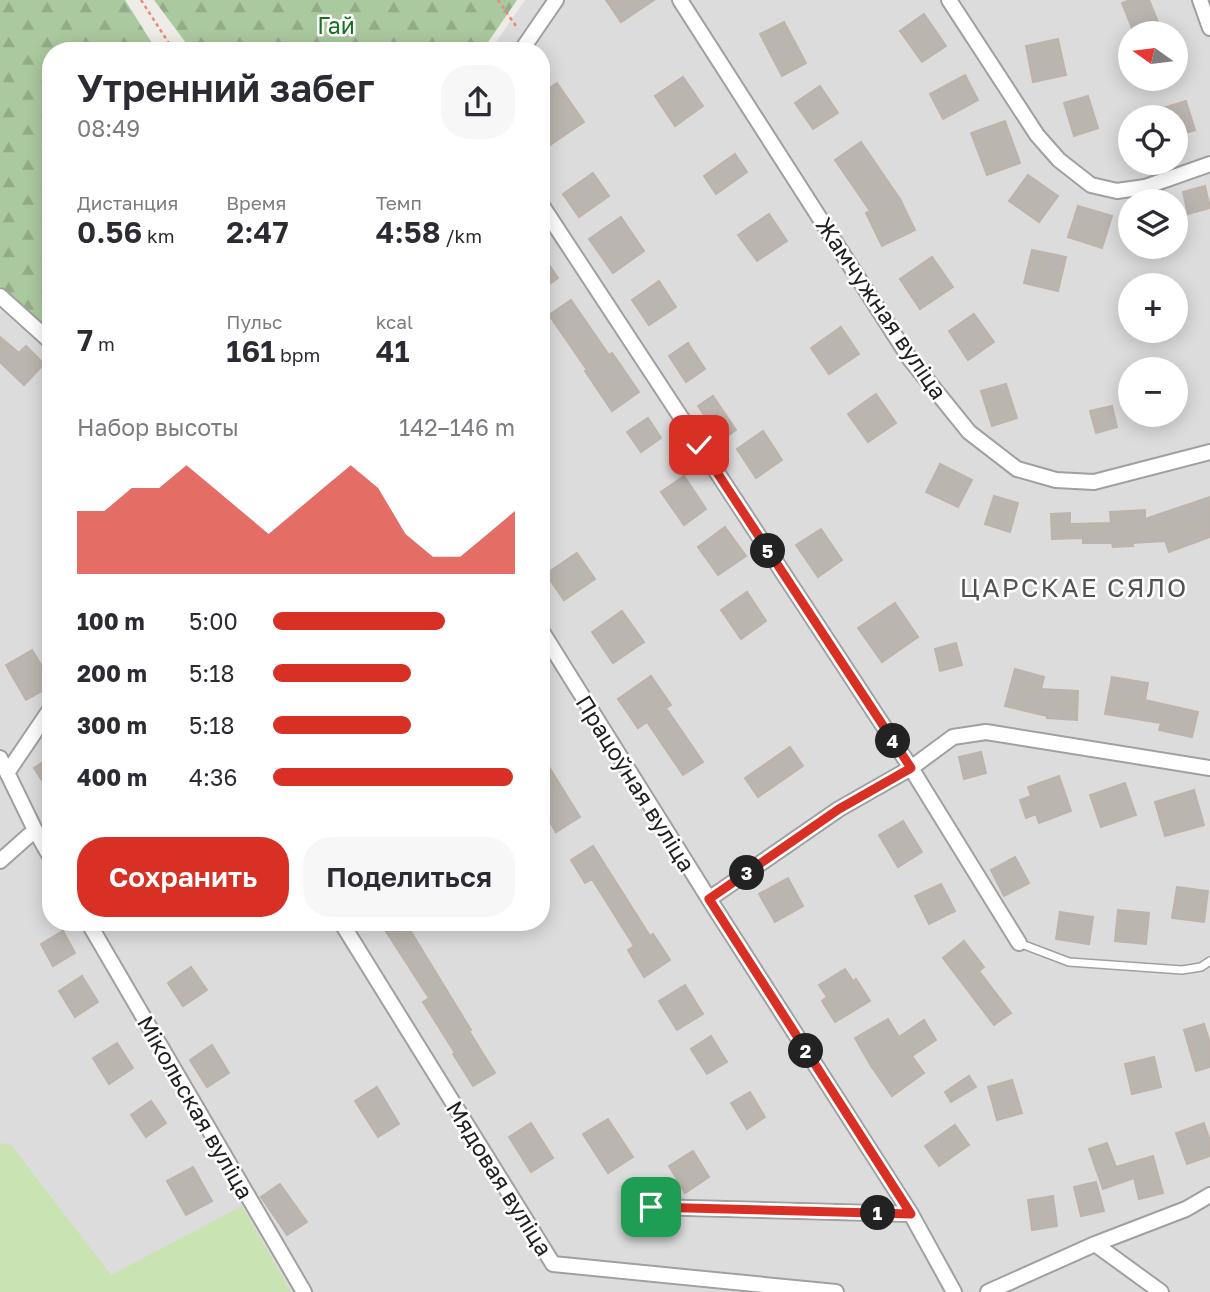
<!DOCTYPE html>
<html lang="ru">
<meta charset="utf-8">
<style>
body{margin:0;font-family:"Golos Text",sans-serif;background:#f7f7f7;color:#2b2b33;height:100vh;display:flex;flex-direction:column;font-size:26px;white-space:nowrap}
*{box-sizing:border-box;margin:0}
p{font-size:23px;color:#7c7c81}
.icon{flex:none;width:38px;height:38px;fill:none;stroke:currentColor;stroke-width:2;stroke-linecap:round;stroke-linejoin:round}
.map{position:relative;flex:1;overflow:hidden}
.sheet{position:absolute;left:42px;top:42px;width:508px;height:889px;display:flex;flex-direction:column;background:#fff;border-radius:28px;box-shadow:0 4px 18px #0003}
.sheet>*{flex:none}
.needle{width:46px;rotate:284deg}
.tools{position:absolute;left:1118px;top:21px;display:grid;gap:14px}
.tools a{display:grid;place-items:center;width:70px;height:70px;border-radius:50%;background:#fff;box-shadow:0 4px 18px #0003;font-size:35px}
.pin{position:absolute;display:grid;place-items:center;width:60px;height:60px;color:#fff;margin:-30px;border-radius:14px;box-shadow:0 4px 10px #0006}
.km{position:absolute;width:35px;height:35px;margin:-18px;border-radius:50%;background:#222;color:#fff;font-size:19px;line-height:35px;text-align:center}
.round{display:grid;place-items:center;flex:none;width:74px;height:74px;border-radius:28px;background:#f7f7f7}
.summary{display:flex;align-items:center;justify-content:space-between;height:119px;padding:0 35px}
h1{font-size:38px;font-weight:600;line-height:52px}
.metrics{display:grid;grid-template-columns:repeat(3,1fr);gap:10px;height:119px;padding:7px 35px}
.metrics div{display:grid;align-content:center}
.metrics b{font-size:30px;font-weight:600}
.metrics small{font-size:19px;font-weight:400}
.metrics p{font-size:19px}
.chart{height:196px;padding:14px 35px}
.chart p{display:flex;justify-content:space-between}
.chart svg{width:100%;height:126px;margin-top:7px;fill:#d93025;opacity:.7}
.cta{display:flex;gap:14px;margin-top:auto;padding:14px 35px}
.cta a{flex:1;height:80px;border-radius:28px;background:#d93025;color:#fff;font-size:28px;font-weight:600;line-height:80px;text-align:center}
.cta a+a{background:#f7f7f7;color:#2b2b33}
ul{padding:0 35px;list-style:none;font-size:23px}
li{display:grid;grid-template-columns:112px 84px 1fr;align-items:center;height:52px}
li i{height:18px;border-radius:9px;background:#d93025}
.map>svg:first-child{display:block}
.residential{fill:#dddcdc;fill-rule:evenodd}
.grass{fill:#c9e3b2}
.forest{fill:url(#forest-firs)}
.building{fill:#bbb5af;stroke:#beb3aa;stroke-width:2}
.lines{fill:none;stroke-linecap:round;stroke-linejoin:round}
.service-casing{stroke:#a0a0a0;stroke-width:10}
.minor-casing{stroke:#a0a0a0;stroke-width:18}
.path{stroke:#ea877b;stroke-width:2.5;stroke-dasharray:3.5 3.5;stroke-linecap:butt}
.service{stroke:#fff;stroke-width:7}
.minor{stroke:#fff;stroke-width:14}
.route-casing{stroke:#fff;stroke-width:14}
.route{stroke:#d93025;stroke-width:9}
.labels{text-anchor:middle;dominant-baseline:central;stroke-width:5;stroke-linejoin:round;paint-order:stroke}
.park-label{font-size:23px;fill:#187120;stroke:#fff}
.street-label{font-size:23px;fill:#1f1f1f;stroke:#fff}
.quarter-label{font-size:26px;letter-spacing:2px;fill:#525252;stroke:#fff}
</style>
<div class="map">
<svg width="1210" height="1292" viewBox="0 0 1210 1292">
<defs>
<pattern id="forest-firs" width="22" height="20" patternUnits="userSpaceOnUse" patternTransform="scale(1.75)"><rect width="22" height="20" fill="#abc99f"/><path d="M5 1l3.5 6h-7zM16 11l3.5 6h-7z" fill="#93ac88"/></pattern>
</defs>
<rect width="100%" height="100%" fill="#eeece6"/>
<path class="residential" d="M525,0H1210V1292H63L0,1186V287L51,333V922H541V51H490ZM1130,33H1176V79H1130ZM1130,117H1176V163H1130ZM1130,201H1176V247H1130ZM1130,285H1176V331H1130ZM1130,369H1176V415H1130Z"/>
<path class="grass" d="M0,1143L11,1145L111,1275L242,1206L291,1292H0Z"/>
<path class="forest" d="M0,0H125L157,51H51V332L0,286Z
M154,0H517L482,51H192Z"/>
<path class="building" d="M606,0H654L621,22Z
M1130,0H1149L1160,27L1145,33H1134L1122,3Z
M924,14L946,46L922,62L900,31Z
M784,22L806,63L782,76L760,34Z
M1058,39L1066,75L1033,82L1026,46Z
M965,75L978,100L943,119L930,94Z
M683,77L703,106L675,126L655,96Z
M557,83L584,122L541,151V94Z
M820,86L838,113L813,129L795,103Z
M1088,96L1098,128L1074,136L1064,103Z
M1186,101L1195,130L1176,136V117H1144L1143,114Z
M1005,121L1020,163L987,175L971,133Z
M861,142L900,199L915,230L882,246L866,213L870,211L835,160Z
M735,154L747,172L716,194L704,176Z
M593,173L609,196L579,217L563,194Z
M1028,175L1058,196L1039,222L1009,201Z
M1205,186L1210,208L1188,214L1183,192Z
M1078,206L1112,216L1102,248L1068,237Z
M769,214L787,241L757,261L738,235Z
M621,217L644,251L613,273L589,239Z
M1032,250L1066,257L1058,291L1024,283Z
M541,253L558,278L541,290Z
M932,257L953,287L920,309L900,279Z
M659,281L676,307L649,325L632,300Z
M571,300L609,355L612,353L639,392L612,411L585,371L587,370L549,315Z
M974,314L994,342L968,360L949,331Z
M841,327L859,354L829,374L811,348Z
M0,337L19,353L26,346L44,364L24,385L0,362Z
M688,343L705,369L686,382L669,356Z
M1006,384L1017,418L992,426L981,391Z
M876,394L896,423L868,442L848,414Z
M713,396L736,430L721,440L698,406Z
M1112,406L1117,427L1096,433L1090,411Z
M648,418L661,438L641,452L627,432Z
M763,431L782,460L756,478L737,449Z
M940,464L972,480L958,507L926,492Z
M684,476L706,509L684,525L661,492Z
M994,496L1018,503L1010,532L985,524Z
M1210,497V537L1169,552L1165,541L1133,543V546L1113,547L1112,543H1083V538L1052,539L1051,514L1070,513V524L1111,523L1110,512L1145,510V519Z
M725,527L746,556L718,575L698,547Z
M821,529L842,560L818,577L796,545Z
M577,553L595,579L564,600L546,574Z
M747,592L766,621L741,639L721,610Z
M895,603L918,637L882,662L858,628Z
M622,611L644,642L613,663L592,632Z
M956,643L962,665L940,671L935,649Z
M32,650L51,681V686L26,700L6,665Z
M1015,669L1044,677L1041,689L1078,691L1077,720L1047,718V716L1005,706Z
M651,676L671,705L666,708L703,762L683,775L647,722L638,728L618,699Z
M1112,677L1148,683L1145,700L1198,712L1192,737L1159,730L1161,723L1105,714Z
M790,747L803,766L758,797L745,778Z
M981,752L986,773L964,779L959,757Z
M541,754L580,817L556,832L541,807Z
M51,757V794L34,768Z
M1059,776L1071,811L1039,823L1036,814L1026,818L1020,800L1031,796L1028,787Z
M1125,783L1136,815L1101,827L1090,795Z
M1194,790L1204,825L1165,836L1155,802Z
M903,821L922,852L898,867L879,835Z
M593,846L650,936L653,934L670,960L644,977L628,950L634,946L592,879L585,883L571,860Z
M1015,857L1029,883L1004,896L991,870Z
M788,878L803,906L775,922L759,894Z
M941,884L955,911L929,924L915,896Z
M1177,887L1208,891L1204,922L1172,918Z
M1118,910L1149,913L1146,944L1115,941Z
M1060,912L1093,917L1089,944L1056,939Z
M380,922H405L471,1030L469,1031L495,1073L473,1086L453,1054L455,1053L423,1002L429,998Z
M63,931L75,953L53,966L41,944Z
M964,941L984,967L979,971L1011,1013L994,1025L943,958Z
M191,967L207,990L183,1006L168,983Z
M845,969L853,981L856,979L870,1001L835,1022L822,1001L827,997L819,985Z
M82,976L98,1002L75,1017L59,991Z
M685,985L703,1014L677,1030L659,1001Z
M888,1019L899,1037L924,1020L936,1040L912,1056L924,1073L892,1096L871,1066L855,1038Z
M1204,1024L1210,1043V1067L1196,1071L1184,1030Z
M711,1036L727,1062L707,1074L691,1049Z
M117,1043L133,1068L109,1084L93,1058Z
M212,1045L229,1073L207,1087L190,1060Z
M1154,1057L1161,1087L1132,1094L1125,1064Z
M969,1076L976,1087L951,1102L945,1092Z
M1012,1080L1022,1113L997,1120L988,1087Z
M377,1087L399,1124L378,1137L355,1101Z
M750,1092L765,1117L747,1129L731,1103Z
M151,1101L166,1123L146,1137L131,1115Z
M608,1119L633,1157L608,1173L583,1134Z
M531,1123L553,1158L531,1172L509,1137Z
M1204,1123L1210,1141V1156L1187,1164L1176,1133Z
M955,1125L969,1145L939,1166L925,1146Z
M1107,1143L1116,1167L1153,1156L1163,1193L1139,1199L1134,1178L1103,1189L1089,1149Z
M693,1151L709,1177L685,1193L669,1166Z
M193,1167L212,1201L186,1215L167,1181Z
M1096,1182L1104,1211L1081,1216L1074,1187Z
M280,1184L307,1222L287,1235L261,1197Z
M1053,1196L1057,1226L1032,1230L1028,1200Z"/>
<g class="lines">
<defs>
<path id="service" d="M1019,943L1069,962L1182,970L1201,967L1210,961"/>
<path id="minor" d="M680,0L910,359L969,432L1017,469L1056,480L1094,482L1210,452
M949,0L1037,135L1059,160L1091,185L1117,191L1145,187L1210,164
M1200,0L1210,28
M521,51L556,0
M541,204L911,768L1019,943
M0,296L51,342
M541,630L709,899L911,1214L954,1292
M0,758L35,830L51,858
M7,773L51,708
M0,861L35,830
M709,899L839,809L911,768L953,737L986,732L1210,768
M88,922L304,1292
M341,922L553,1264L836,1292
M651,1207L911,1214
M1095,1244L1161,1292
M988,1292L1095,1244L1186,1209L1210,1195"/>
</defs>
<use href="#service" class="service-casing"/>
<use href="#minor" class="minor-casing"/>
<path class="path" d="M141,0L174,51
M498,0L518,29"/>
<use href="#service" class="service"/>
<use href="#minor" class="minor"/>
</g>
<g class="lines">
<defs>
<path id="route" d="M651,1207L911,1214L709,899L839,809L911,768L699,445"/>
</defs>
<use href="#route" class="route-casing"/>
<use href="#route" class="route"/>
</g>
<g class="labels">
<g class="park-label">
<text x="336" y="25">Гай</text>
</g>
<g class="street-label">
<text transform="translate(882 308) rotate(56)">Жамчужная вуліца</text>
<text transform="translate(636 783) rotate(58)">Працоўная вуліца</text>
<text transform="translate(196 1107) rotate(60)">Мікольская вуліца</text>
<text transform="translate(500 1178) rotate(58)">Мядовая вуліца</text>
</g>
<g class="quarter-label">
<text x="1074" y="587">ЦАРСКАЕ СЯЛО</text>
</g>
</g>
</svg>
<div class="tools">
<a><svg class="needle" viewBox="-14 -14 28 28"><path d="M0-13l5 13h-10z" fill="#e53935"/><path d="M0 13l5-13h-10z" fill="#7c7c81"/></svg></a>
<a><svg class="icon" aria-label="locate" viewBox="0 0 24 24"><circle cx="12" cy="12" r="6"/><path d="M12 2v4M12 18v4M2 12h4M18 12h4"/></svg></a>
<a><svg class="icon" aria-label="layers" viewBox="0 0 24 24"><path d="M12 4l9 5-9 5-9-5zM3 14l9 5 9-5"/></svg></a>
<a>+</a>
<a>−</a>
</div>
<div class="pin" style="left:651px;top:1207px;background:#1e9e55"><svg class="icon" aria-label="arrive" viewBox="0 0 24 24"><path d="M6 21V4h12l-3 4 3 4H6"/></svg></div>
<div class="pin" style="left:699px;top:445px;background:#d93025"><svg class="icon" aria-label="check" viewBox="0 0 24 24"><path d="M5 12l5 5 9-10"/></svg></div>
<b class="km" style="left:878px;top:1213px">1</b>
<b class="km" style="left:806px;top:1051px">2</b>
<b class="km" style="left:747px;top:873px">3</b>
<b class="km" style="left:893px;top:741px">4</b>
<b class="km" style="left:768px;top:551px">5</b>
<section class="sheet">
<div class="summary"><div><h1>Утренний забег</h1><p>08:49</p></div><a class="round"><svg class="icon" aria-label="share" viewBox="0 0 24 24"><path d="M12 15V3M7 8l5-5 5 5M5 13v7h14v-7"/></svg></a></div>
<div class="metrics">
<div><p>Дистанция</p><b>0.56<small> km</small></b></div>
<div><p>Время</p><b>2:47</b></div>
<div><p>Темп</p><b>4:58<small> /km</small></b></div>
</div>
<div class="metrics">
<div><b>7<small> m</small></b></div>
<div><p>Пульс</p><b>161<small> bpm</small></b></div>
<div><p>kcal</p><b>41</b></div>
</div>
<div class="chart"><p><span>Набор высоты</span>142–146 m</p>
<svg viewBox="0 0 160 44" preserveAspectRatio="none"><path d="M0 44V22L10 22L20 14L30 14L40 6L50 14L60 22L70 30L80 22L90 14L100 6L110 14L120 30L130 38L140 38L150 30L160 22V44z"/></svg>
</div>
<ul>
<li><b>100 m</b>5:00<i style="width:71%"></i></li>
<li><b>200 m</b>5:18<i style="width:57%"></i></li>
<li><b>300 m</b>5:18<i style="width:57%"></i></li>
<li><b>400 m</b>4:36<i style="width:99%"></i></li>
</ul>
<div class="cta"><a>Сохранить</a><a>Поделиться</a></div>
</section>
</div>
